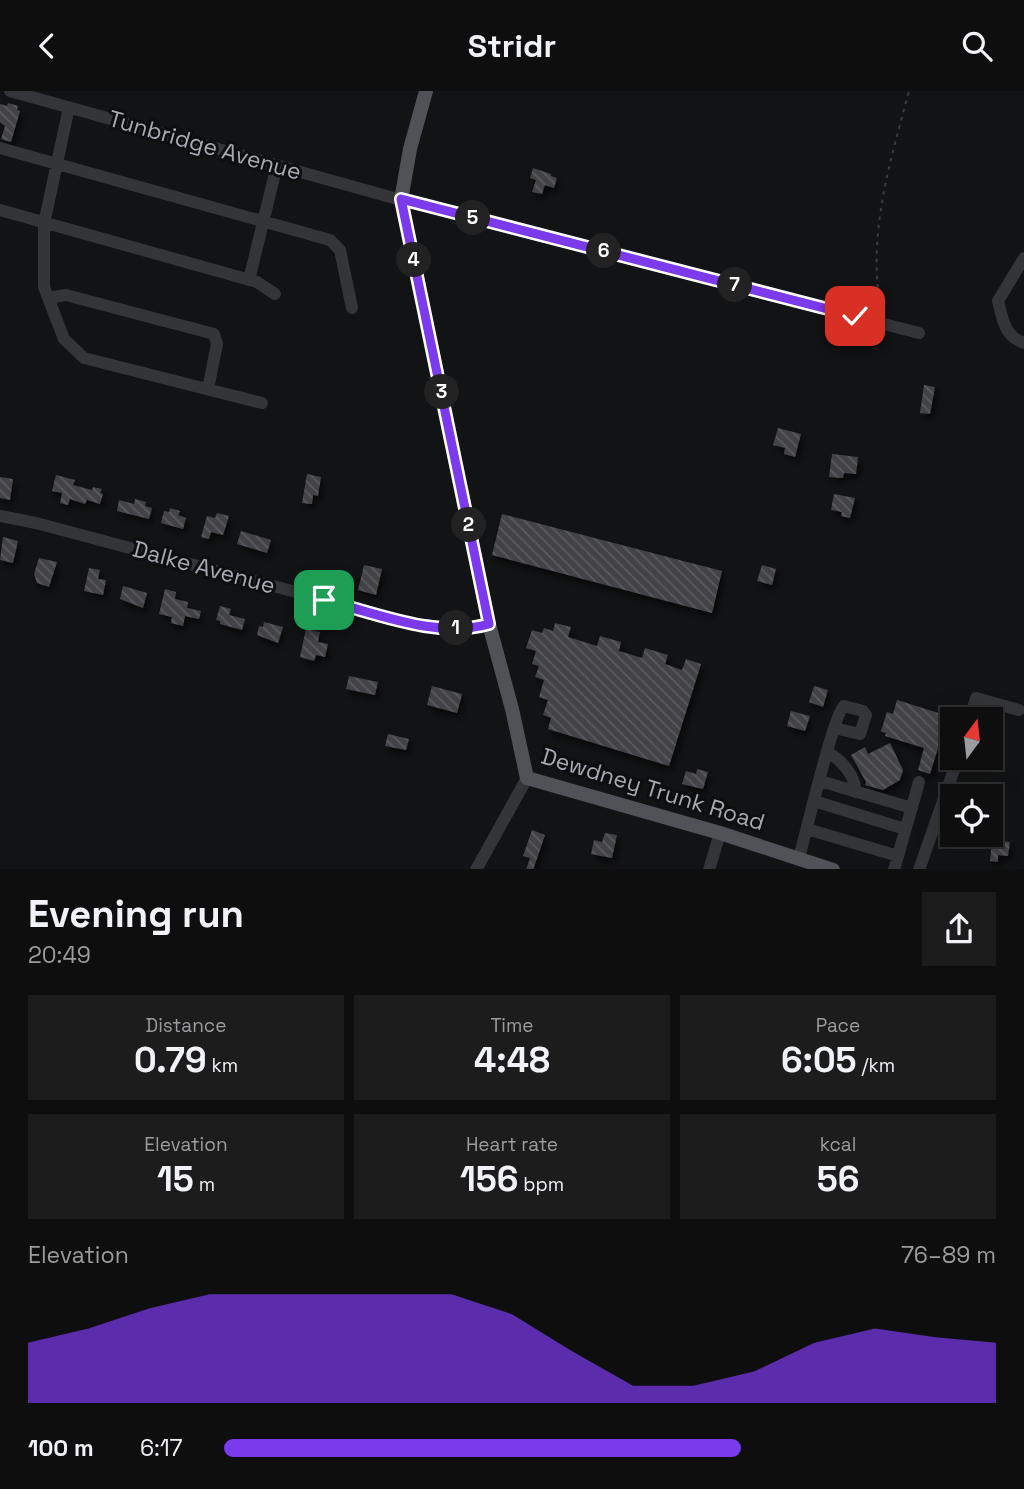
<!DOCTYPE html>
<meta charset="utf-8">
<style>
body{margin:0;font-family:"Space Grotesk",sans-serif;background:#1c1c1d;color:#f1f3f6;height:100vh;display:flex;flex-direction:column;font-size:26px;white-space:nowrap}
*{box-sizing:border-box;margin:0}
p{font-size:23px;color:#9b9c9e}
.icon{flex:none;width:38px;height:38px;fill:none;stroke:currentColor;stroke-width:2;stroke-linecap:round;stroke-linejoin:round}
.map{position:relative;height:778px;overflow:hidden}
.drawer{display:flex;flex-direction:column;background:#0e0e0f;flex:1}
.drawer>*{flex:none}
.needle{width:46px;rotate:15deg}
.controls{position:absolute;left:940px;top:616px;display:grid;gap:14px}
.controls a{display:grid;place-items:center;width:63px;height:63px;border-radius:0px;background:#0e0e0f;box-shadow:0 7px 28px #0002,0 0 0 2px #2e2e2f;font-size:35px}
.pin{position:absolute;display:grid;place-items:center;width:60px;height:60px;color:#fff;margin:-30px;border-radius:14px;box-shadow:0 4px 10px #0006}
.km{position:absolute;width:35px;height:35px;margin:-18px;border-radius:50%;background:#222;color:#fff;font-size:19px;line-height:35px;text-align:center}
.round{display:grid;place-items:center;flex:none;width:74px;height:74px;border-radius:0px;background:#1c1c1d}
.overview{display:flex;align-items:center;justify-content:space-between;height:119px;padding:0 28px}
h1{font-size:38px;font-weight:600;line-height:52px}
.figures{display:grid;grid-template-columns:repeat(3,1fr);gap:10px;height:119px;padding:7px 28px}
.figures div{display:grid;align-content:center;border-radius:0px;background:#1c1c1d;text-align:center}
.figures b{font-size:35px;font-weight:600}
.figures small{font-size:19px;font-weight:400}
.figures p{font-size:19px}
.chart{height:196px;padding:14px 28px}
.chart p{display:flex;justify-content:space-between}
.chart svg{width:100%;height:126px;margin-top:7px;fill:#7c3aed;opacity:.7}
ul{padding:0 28px;list-style:none;font-size:23px}
li{display:grid;grid-template-columns:112px 84px 1fr;align-items:center;height:52px}
li i{height:18px;border-radius:9px;background:#7c3aed}
header{display:flex;justify-content:space-between;align-items:center;height:91px;padding:0 28px;background:#0e0e0f;font-size:32px;font-weight:600}
.map>svg:first-child{display:block}
.building{fill:url(#building-back-hatch);filter:url(#shadow)}
.lines{fill:none;stroke-linecap:round;stroke-linejoin:round}
.path{stroke:#3a3c3f;stroke-width:2;stroke-dasharray:3.5 5;stroke-linecap:butt}
.minor{stroke:#343538;stroke-width:12}
.major{stroke:#505257;stroke-width:14}
.route-casing{stroke:#fff;stroke-width:14}
.route{stroke:#7c3aed;stroke-width:9}
.labels{text-anchor:middle;dominant-baseline:central;stroke-width:6;stroke-linejoin:round;paint-order:stroke}
.street-label{font-size:23px;fill:#a5aab3;stroke:#0d0e0f}
</style>
<header><svg class="icon" aria-label="back" viewBox="0 0 24 24"><path d="M15 5l-7 7 7 7"/></svg>Stridr<svg class="icon" aria-label="search" viewBox="0 0 24 24"><circle cx="10" cy="10" r="6"/><path d="M15 15l6 6"/></svg></header>
<div class="map">
<svg width="1024" height="779" viewBox="0 0 1024 779">
<defs>
<pattern id="building-back-hatch" width="6" height="6" patternUnits="userSpaceOnUse" patternTransform="scale(1.75)"><rect width="6" height="6" fill="#424347"/><path d="M-1 5l2 2M0 0l6 6M5-1l2 2" fill="none" stroke="#5a5b5f"/></pattern>
<filter id="shadow"><feDropShadow dx="3" dy="5" stdDeviation="3.5" flood-color="#0009"/></filter>
</defs>
<rect width="100%" height="100%" fill="#121314"/>
<path class="building" d="M8,12L18,15L17,19L20,20L11,51L1,48L5,35L0,31V13L7,15Z
M533,77L551,83V85L557,87L554,97L545,94L542,103L532,101L536,89L530,87Z
M924,294L935,296L930,323L920,322Z
M778,337L801,343L795,366L784,363L785,357L773,354Z
M832,363L858,366L856,383L844,382L843,387L829,386Z
M307,383L321,386L318,405L313,404L312,413L302,412Z
M56,384L75,389L73,394L92,399L93,396L102,398L100,402L103,403L100,413L87,409L85,413L70,408L68,414L60,412L62,402L52,400Z
M0,386L13,388L10,409L0,407Z
M834,403L855,407L850,427L841,425L842,421L831,419Z
M135,408L146,411L145,415L152,417L149,428L117,420L119,409L134,413Z
M170,417L180,420L178,424L186,427L183,438L161,432L164,420L169,421Z
M217,422L229,425L223,444L211,441L209,448L201,446L207,425L215,427Z
M502,423L722,480L712,522L492,464Z
M241,440L271,449L267,462L237,453Z
M3,446L18,450L13,472L0,469Z
M39,467L57,471L49,496L37,492L34,483Z
M364,474L382,478L376,504L358,499Z
M762,474L776,478L772,494L757,490Z
M89,477L100,479L98,488L106,489L103,504L84,500Z
M123,495L147,502L143,517L120,508Z
M165,498L176,501L175,508L188,511L187,517L201,520L199,528L185,525L183,535L171,532L172,526L159,523Z
M220,515L231,518L229,524L245,528L242,539L220,533V530L216,529Z
M264,531L283,536L278,552L257,544L259,535L263,536Z
M555,532L571,536L568,546L597,555L600,545L621,551L619,560L642,567L645,557L668,564L665,573L682,579L686,568L701,573L669,675L548,638L551,627L543,624L548,609L539,606L544,589L535,586L539,575L532,573L536,560L526,557L532,539L542,542L544,537L553,540Z
M306,538L320,541L318,551L328,553L325,566L316,564L314,570L300,566Z
M349,585L378,591L375,604L346,598Z
M432,595L462,603L457,622L427,614Z
M814,595L828,599L823,616L809,611Z
M897,609L948,625L930,683L918,679L924,657L885,645L886,642L881,640L887,621L893,623Z
M791,620L810,625L805,640L787,635Z
M388,643L409,648L406,659L385,655Z
M890,652L903,679L900,689L883,699L865,694L866,691L851,664L865,656L868,663Z
M697,678L708,681L703,698L682,693L686,680L696,683Z
M532,739L545,744L533,779H526L530,767L523,765Z
M605,742L617,744L612,767L591,763L594,749L602,751Z
M992,749L1010,751L1008,765L998,764V771L990,770Z"/>
<g class="lines">
<path class="path" d="M881,222C867,144 889,75 909,0"/>
<path class="minor" d="M10,0L401,109L919,242
M69,16L44,133V196L64,248L84,267L262,312
M0,57L330,149L340,159L352,217
M0,119L257,191L275,203
M1024,167L998,210C1003,229 1004,245 1024,252
M249,189L277,74
M48,207L66,204L214,243L217,253L208,298
M0,425L36,432L420,534L469,538L489,533
M970,628L976,607L1019,619
M827,662C840,666 857,687 855,701
M820,690L912,717
M814,710L905,738
M807,738L898,765
M799,767C805,746 834,622 844,615L863,620L866,624L860,643L834,637
M476,779L527,687
M709,779L720,742
M894,779L919,691
M919,779L958,667"/>
<path class="major" d="M426,0L410,58L401,109L489,533L512,618L527,687L720,742L833,779"/>
</g>
<g class="lines">
<defs>
<path id="route" d="M324,509C376,522 436,548 489,533L401,108L855,225"/>
</defs>
<use href="#route" class="route-casing"/>
<use href="#route" class="route"/>
</g>
<g class="labels">
<g class="street-label">
<text transform="translate(205 54) rotate(16)">Tunbridge Avenue</text>
<text transform="translate(204 476) rotate(15)">Dalke Avenue</text>
<text transform="translate(653 698) rotate(17)">Dewdney Trunk Road</text>
</g>
</g>
</svg>
<div class="controls">
<a><svg class="needle" viewBox="-14 -14 28 28"><path d="M0-13l5 13h-10z" fill="#e53935"/><path d="M0 13l5-13h-10z" fill="#9b9c9e"/></svg></a>
<a><svg class="icon" aria-label="locate" viewBox="0 0 24 24"><circle cx="12" cy="12" r="6"/><path d="M12 2v4M12 18v4M2 12h4M18 12h4"/></svg></a>
</div>
<div class="pin" style="left:324px;top:509px;background:#1e9e55"><svg class="icon" aria-label="arrive" viewBox="0 0 24 24"><path d="M6 21V4h12l-3 4 3 4H6"/></svg></div>
<div class="pin" style="left:855px;top:225px;background:#d93025"><svg class="icon" aria-label="check" viewBox="0 0 24 24"><path d="M5 12l5 5 9-10"/></svg></div>
<b class="km" style="left:456px;top:537px">1</b>
<b class="km" style="left:469px;top:434px">2</b>
<b class="km" style="left:442px;top:301px">3</b>
<b class="km" style="left:414px;top:169px">4</b>
<b class="km" style="left:473px;top:127px">5</b>
<b class="km" style="left:604px;top:160px">6</b>
<b class="km" style="left:735px;top:194px">7</b>
</div>
<section class="drawer">
<div class="overview"><div><h1>Evening run</h1><p>20:49</p></div><a class="round"><svg class="icon" aria-label="share" viewBox="0 0 24 24"><path d="M12 15V3M7 8l5-5 5 5M5 13v7h14v-7"/></svg></a></div>
<div class="figures">
<div><p>Distance</p><b>0.79<small> km</small></b></div>
<div><p>Time</p><b>4:48</b></div>
<div><p>Pace</p><b>6:05<small> /km</small></b></div>
</div>
<div class="figures">
<div><p>Elevation</p><b>15<small> m</small></b></div>
<div><p>Heart rate</p><b>156<small> bpm</small></b></div>
<div><p>kcal</p><b>56</b></div>
</div>
<div class="chart"><p><span>Elevation</span>76–89 m</p>
<svg viewBox="0 0 160 44" preserveAspectRatio="none"><path d="M0 44V23L10 18L20 11L30 6L40 6L50 6L60 6L70 6L80 13L90 26L100 38L110 38L120 33L130 23L140 18L150 21L160 23V44z"/></svg>
</div>
<ul>
<li><b>100 m</b>6:17<i style="width:67%"></i></li>
</ul>
</section>
